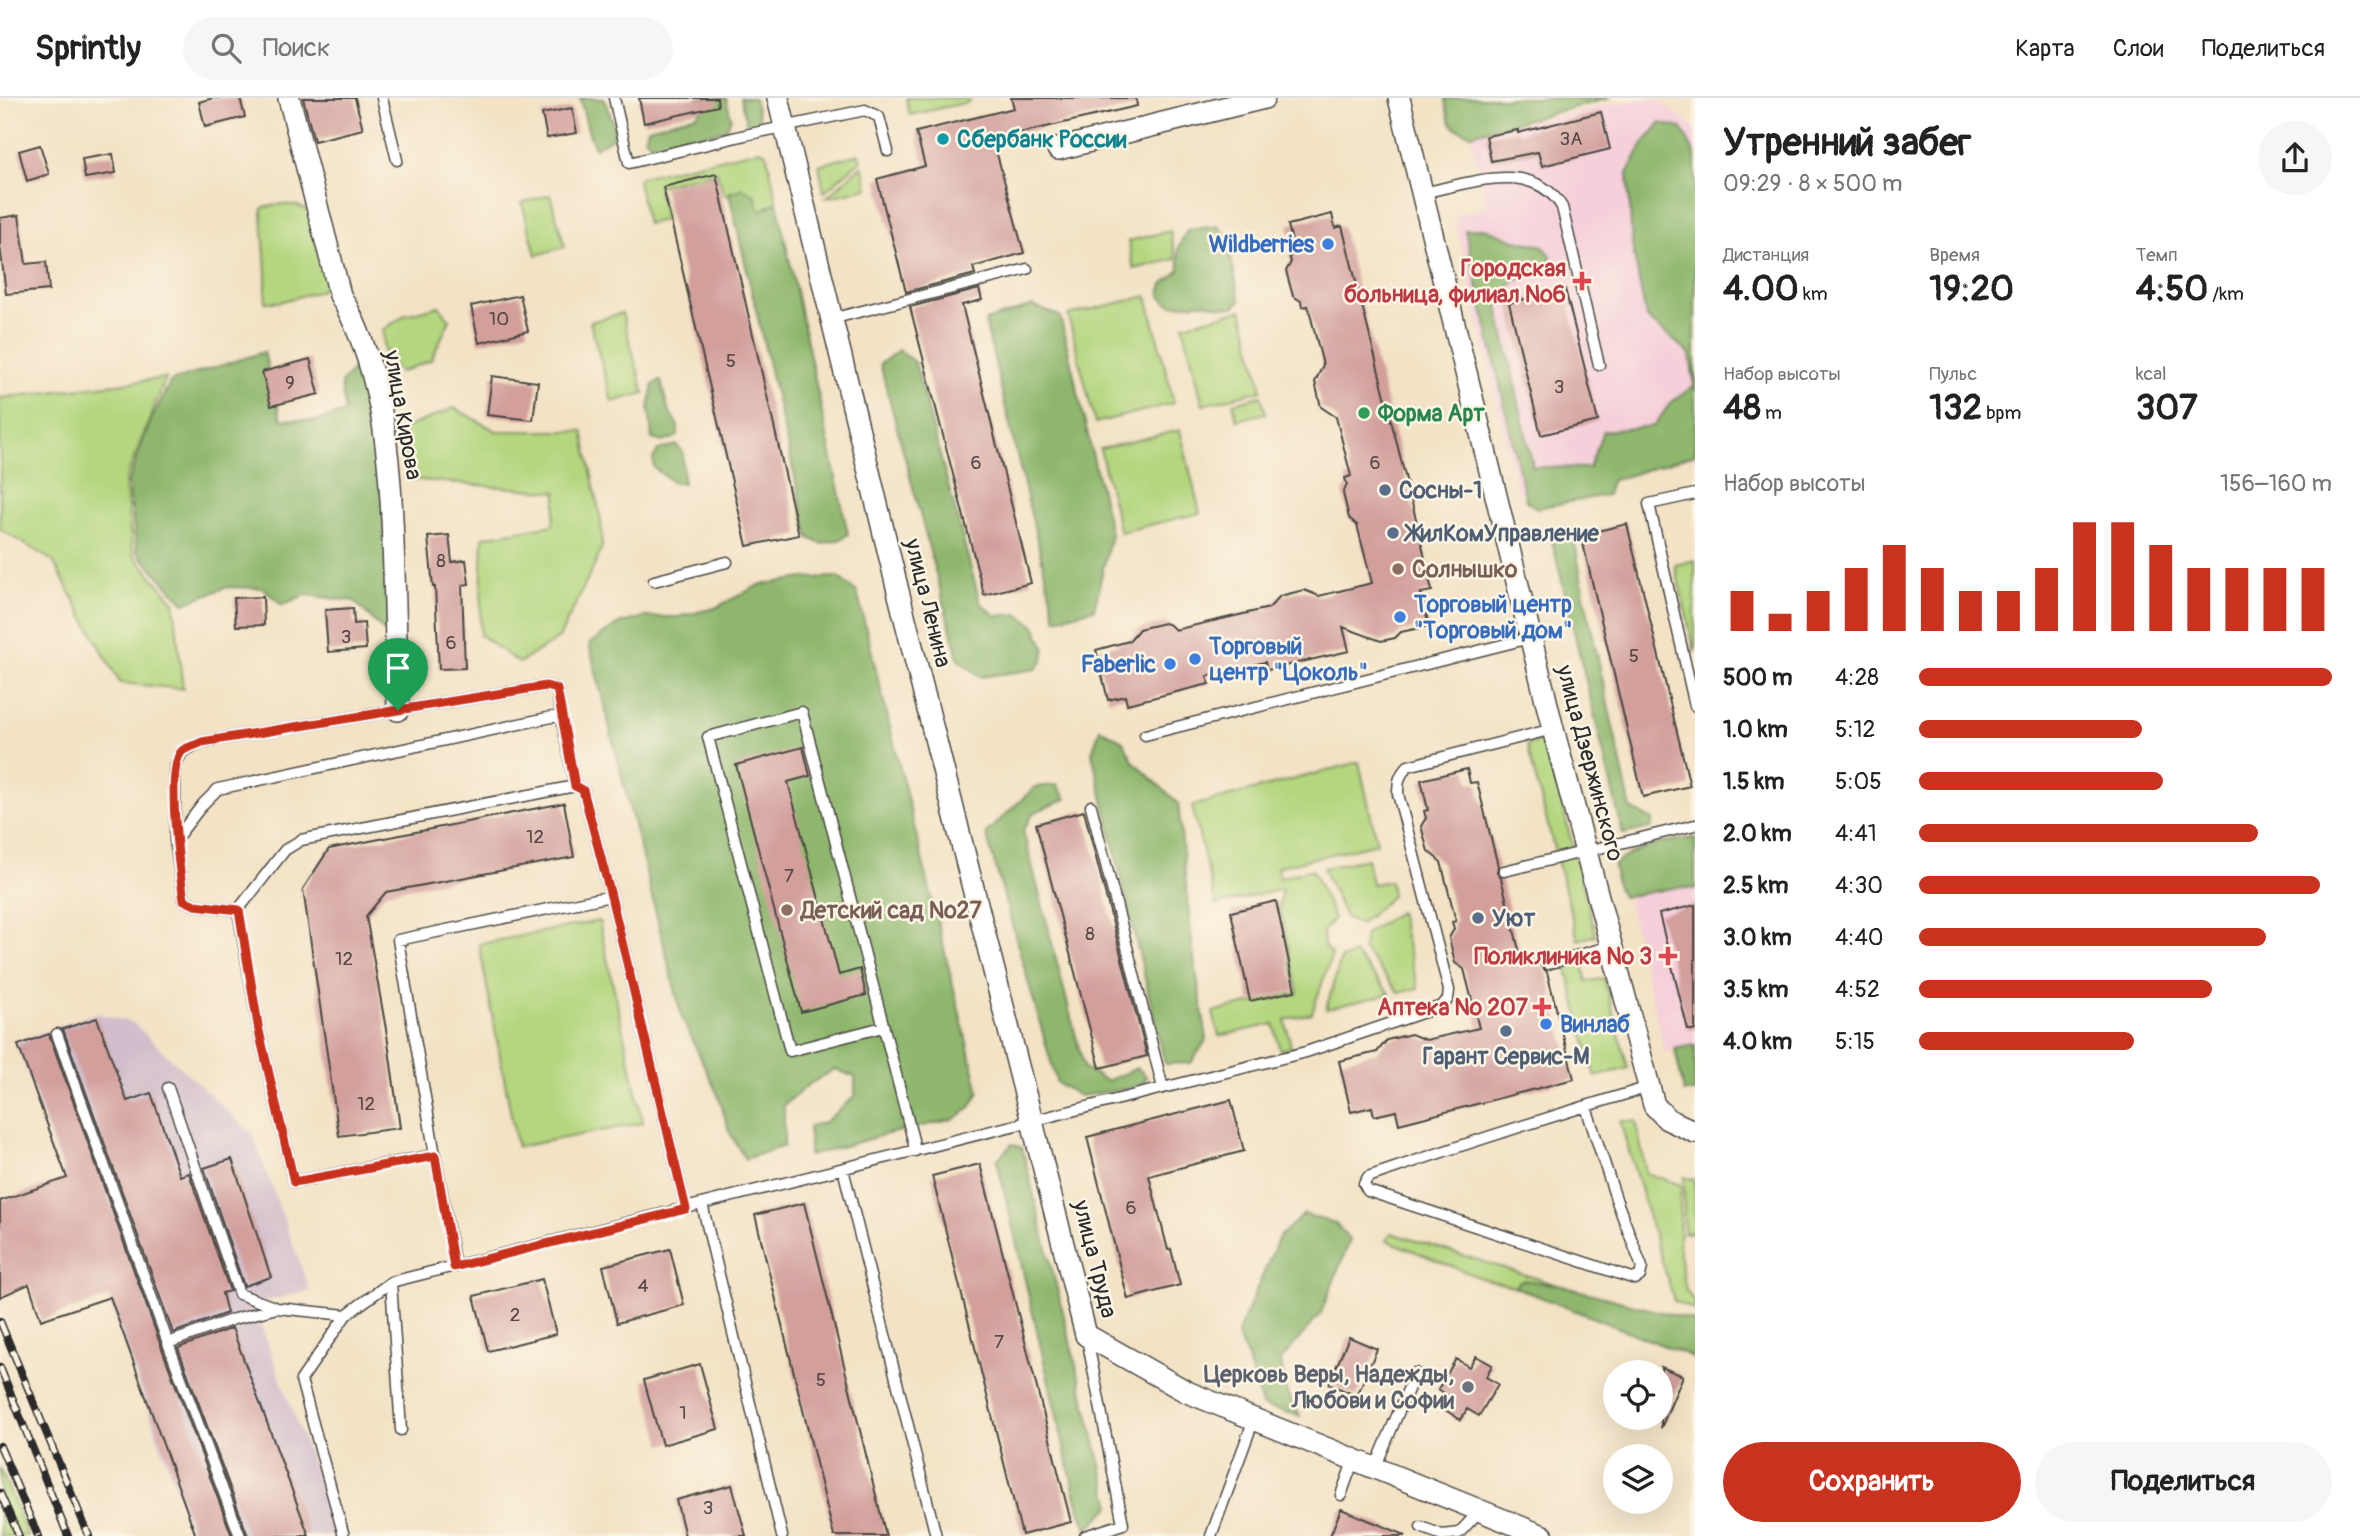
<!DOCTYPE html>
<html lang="ru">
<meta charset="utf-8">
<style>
body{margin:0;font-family:Pangolin,sans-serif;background:#f6f6f6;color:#222;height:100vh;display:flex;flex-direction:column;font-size:26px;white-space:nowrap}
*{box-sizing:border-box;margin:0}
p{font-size:23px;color:#767676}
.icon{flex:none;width:38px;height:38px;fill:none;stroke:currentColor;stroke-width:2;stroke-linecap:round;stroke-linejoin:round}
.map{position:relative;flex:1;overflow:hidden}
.details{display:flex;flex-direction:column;background:#fff;width:665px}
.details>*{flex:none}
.controls{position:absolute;left:1603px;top:1262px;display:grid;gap:14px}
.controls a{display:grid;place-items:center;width:70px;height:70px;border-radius:50%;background:#fff;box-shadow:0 7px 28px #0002;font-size:35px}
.pin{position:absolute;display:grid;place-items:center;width:60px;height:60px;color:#fff;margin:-72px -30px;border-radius:50% 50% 50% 0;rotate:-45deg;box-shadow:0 0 7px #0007}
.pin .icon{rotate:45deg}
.round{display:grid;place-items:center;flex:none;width:74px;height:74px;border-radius:37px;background:#f6f6f6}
.overview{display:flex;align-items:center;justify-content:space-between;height:119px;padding:0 28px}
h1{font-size:38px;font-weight:800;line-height:52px}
.stats{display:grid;grid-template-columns:repeat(3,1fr);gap:10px;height:119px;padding:7px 28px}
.stats div{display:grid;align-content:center}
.stats b{font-size:35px;font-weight:800}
.stats small{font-size:19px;font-weight:400}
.stats p{font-size:19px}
.chart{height:196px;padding:14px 28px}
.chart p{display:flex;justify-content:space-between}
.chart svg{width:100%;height:126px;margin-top:7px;stroke:#c8321e;stroke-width:6}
.button{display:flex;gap:14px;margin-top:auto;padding:14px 28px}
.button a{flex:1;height:80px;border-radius:42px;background:#c8321e;color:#fff;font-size:28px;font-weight:800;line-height:80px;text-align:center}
.button a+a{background:#f6f6f6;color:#222}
ul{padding:0 28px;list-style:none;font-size:23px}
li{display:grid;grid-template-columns:112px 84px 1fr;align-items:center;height:52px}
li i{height:18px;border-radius:9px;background:#c8321e}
header{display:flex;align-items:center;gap:42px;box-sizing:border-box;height:98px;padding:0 35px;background:#fff;border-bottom:2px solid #e0e0e0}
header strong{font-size:33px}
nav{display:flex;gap:38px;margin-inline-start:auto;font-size:24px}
.search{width:490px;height:63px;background:#f6f6f6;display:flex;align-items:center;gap:18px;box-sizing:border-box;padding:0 24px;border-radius:38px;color:#767676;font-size:26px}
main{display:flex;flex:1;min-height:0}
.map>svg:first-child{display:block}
.built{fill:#f5cfda}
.industrial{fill:#d1bdcb}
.green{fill:#b3d67e;stroke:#6f8054;stroke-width:2}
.forest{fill:#8eb76d;stroke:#5c714c;stroke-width:2}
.building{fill:#d29f9b}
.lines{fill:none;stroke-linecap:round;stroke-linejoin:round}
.lane-casing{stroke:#494642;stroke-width:13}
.street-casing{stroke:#494642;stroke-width:24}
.lane{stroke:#fff;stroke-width:10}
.street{stroke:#fff;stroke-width:21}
.rail-casing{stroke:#2b2b2b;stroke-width:8}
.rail{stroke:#fcf5e5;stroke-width:5;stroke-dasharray:16;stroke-linecap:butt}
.route-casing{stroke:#fff;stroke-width:14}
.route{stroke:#c8321e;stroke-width:9}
.culture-dot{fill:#0f9aa8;stroke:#fcf5e5;stroke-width:2.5}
.shop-dot{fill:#3f7fe0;stroke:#fcf5e5;stroke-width:2.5}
.health-dot{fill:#e0444e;stroke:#fcf5e5;stroke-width:2.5}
.leisure-dot{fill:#2e9e5b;stroke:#fcf5e5;stroke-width:2.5}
.service-dot{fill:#5c6f8a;stroke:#fcf5e5;stroke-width:2.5}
.education-dot{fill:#8d6e63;stroke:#fcf5e5;stroke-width:2.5}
.worship-dot{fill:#6b7280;stroke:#fcf5e5;stroke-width:2.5}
.labels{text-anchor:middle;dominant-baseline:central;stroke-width:5;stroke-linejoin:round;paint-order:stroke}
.number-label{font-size:19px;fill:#554847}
.culture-label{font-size:23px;font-weight:bold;fill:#0d838f;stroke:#fcf5e5;text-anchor:start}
.shop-label{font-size:23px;font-weight:bold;fill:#366cbe;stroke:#fcf5e5;text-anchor:start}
.health-label{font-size:23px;font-weight:bold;fill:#be3a42;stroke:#fcf5e5;text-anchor:end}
.leisure-label{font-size:23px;font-weight:bold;fill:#27864d;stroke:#fcf5e5;text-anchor:start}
.street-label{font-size:23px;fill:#2b2b2b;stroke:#fcf5e5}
.service-label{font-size:23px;font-weight:bold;fill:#4e5e75;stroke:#fcf5e5;text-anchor:start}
.education-label{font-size:23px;font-weight:bold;fill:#785e54;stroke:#fcf5e5;text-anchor:start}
.worship-label{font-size:23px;font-weight:bold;fill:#5b616d;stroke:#fcf5e5;text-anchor:end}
</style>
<header>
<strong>Sprintly</strong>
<div class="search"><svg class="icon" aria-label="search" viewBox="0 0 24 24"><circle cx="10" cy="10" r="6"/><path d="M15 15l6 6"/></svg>Поиск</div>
<nav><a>Карта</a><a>Слои</a><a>Поделиться</a></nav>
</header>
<main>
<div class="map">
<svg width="1695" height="1438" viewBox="0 0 1695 1438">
<rect width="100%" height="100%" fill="#fcf5e5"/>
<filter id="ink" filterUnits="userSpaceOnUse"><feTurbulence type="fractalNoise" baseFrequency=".0143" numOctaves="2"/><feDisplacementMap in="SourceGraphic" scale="14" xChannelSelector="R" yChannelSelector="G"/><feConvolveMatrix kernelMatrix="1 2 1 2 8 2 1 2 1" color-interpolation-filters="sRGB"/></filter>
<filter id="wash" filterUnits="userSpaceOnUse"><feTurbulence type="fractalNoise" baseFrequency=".00686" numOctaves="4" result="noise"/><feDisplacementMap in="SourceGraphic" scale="28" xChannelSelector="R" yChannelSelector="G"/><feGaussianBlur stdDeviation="1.57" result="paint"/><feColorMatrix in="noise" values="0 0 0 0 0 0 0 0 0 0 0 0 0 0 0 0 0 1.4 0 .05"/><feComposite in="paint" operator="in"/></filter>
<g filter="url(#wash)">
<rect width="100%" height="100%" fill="#f3e2c5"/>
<path class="built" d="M1644,0H1656L1695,30V359L1517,395L1454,118L1486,110L1471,36Z
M1695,752V946L1665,954L1620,770Z"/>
<path class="industrial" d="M96,915L133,925L253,1037L310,1193L253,1206L339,1438H193L16,944Z"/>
<path class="green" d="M906,0H968L969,4L910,17Z
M759,52L765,54L767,58L777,104L760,113L729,95L730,99L724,96L717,74L658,88L665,122L647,126L638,83L640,79Z
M859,56L861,62L824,94L819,67Z
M862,67L868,90L826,100Z
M550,97L565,149L536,157L522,105Z
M281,106L298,108L309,113L327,184L320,193L279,204H265C269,172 262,142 262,110Z
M1170,133L1176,161L1134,171L1128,143Z
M1147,198L1174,305L1095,325L1068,217Z
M439,208L450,222L431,262L401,274L385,262L383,232L405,217Z
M1242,212L1262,292L1203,307L1183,227Z
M622,215L644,295L612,304L590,224Z
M166,280L125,383L133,456L174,504L183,591L120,585L53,463L0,431V300Z
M1261,298L1266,315L1237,322L1233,305Z
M454,310L496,333H583L601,423L602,448L596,464L559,540L519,565L480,537L483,439L553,427L557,394L409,381L403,331Z
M1180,332L1200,415L1120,434L1100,351Z
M1695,462V555L1675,467Z
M1545,642L1596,837L1578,842L1527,647Z
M1359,664L1377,745L1277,769L1280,780L1312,771L1334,820L1323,833L1324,848L1332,856L1312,915L1285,922L1291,949L1280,952L1274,926L1219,938L1213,914L1298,895L1279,807L1282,791L1216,807L1192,708Z
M1367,761L1372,786L1390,783L1392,798L1360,826L1345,819L1323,770Z
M1399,814L1418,890L1399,895L1363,851L1365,836Z
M599,823L643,1025L517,1049L479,846Z
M1355,856L1390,896L1326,911L1341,861Z
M1582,863L1587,884L1604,880L1628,970L1595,979L1566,868Z
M1620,1023H1636L1646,1075L1681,1087L1679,1157L1686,1192L1695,1205V1212L1674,1203Z
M1684,1079L1695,1082V1134L1684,1135Z
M1391,1135L1558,1187L1521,1182L1515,1189L1481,1180L1386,1142Z
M0,1370L28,1438H0Z"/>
<path class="forest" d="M580,0L604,1L613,24L614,39L595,50L589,36Z
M698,0H726L731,20L726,32L651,47L645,39L648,30L697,17L701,12Z
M740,0H754L759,20L757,26L752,28L747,26Z
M1445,0H1610L1471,36C1447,30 1449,22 1445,0Z
M1660,25L1682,30L1695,57V356L1611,383L1607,397L1537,410L1526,403L1465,132L1485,130L1515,142L1543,148L1551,158L1548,171L1513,184L1498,210L1533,369L1589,370L1603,333L1654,328L1671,304L1694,288L1690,256L1646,219L1632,146L1628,74L1642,47Z
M743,90L755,97L760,113L777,104L848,436L841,441L822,446L809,440L729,95Z
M1218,128L1226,137L1240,203L1234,209C1223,210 1216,207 1206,205C1189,203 1170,215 1160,196L1163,186L1180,172L1178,151L1187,132Z
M1032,208L1060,218L1111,436L1094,511L1056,521L985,223Z
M899,252L915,265L980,504L996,518L1018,516L1036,529L1045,551L1043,562L1036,571L981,579L959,562L880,266Z
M264,254L281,321L317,323L345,314L341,285L357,267L366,290L379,344L392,541L354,503L305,497L282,507L263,490L227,489L184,505L137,454L128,384L151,322L171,283Z
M658,283H661L668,311L678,328V338L663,344L652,341L649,310L653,287Z
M676,347L683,354V385H674L654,370L653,361L658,352Z
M1566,430L1573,433L1584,497L1631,711L1653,722L1651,730L1623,736L1550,434Z
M838,479L857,494L979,994L969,1011L954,1021L887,1036L809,1058V1029L825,1024L855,998V979L835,971L808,987L784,1007V1048L745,1061L730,1035L718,997L682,920L589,546L619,526L645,519H678L715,510L759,487L804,480Z
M1100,631L1123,643L1133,663L1178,705L1193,855L1207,941L1191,965L1165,966L1092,655Z
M1057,687L1066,701L1033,715L1023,732L1084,970L1107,983L1137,970L1147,979L1143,986L1131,990L1080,998L1057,985L986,735L1035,689Z
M1695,740V791L1679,789L1622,799L1616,784L1614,766C1637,749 1667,742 1695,740Z
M1695,947V994H1684L1675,951Z
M1012,1046L1022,1050L1111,1408L1087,1431L1077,1404L997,1062Z
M1304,1116L1336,1126L1350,1142L1321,1215L1281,1262L1285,1291L1300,1318L1262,1308L1248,1261L1237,1237L1279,1139Z
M1521,1182L1558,1187L1695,1223V1260L1515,1189Z"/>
<g id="blocks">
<path class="building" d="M213,0H240L245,19L205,29L199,4Z
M303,0H355L363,31L314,43Z
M639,0H717L718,8L644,25Z
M1011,0H1136L1137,8L1020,35L1022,42L995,49L1024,155L973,169L975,176L906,194L877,81L925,68L916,34L1014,10Z
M572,10L577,35L547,40L542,16Z
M1601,14L1610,51L1542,68L1538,54L1491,63L1486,38L1518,32V35Z
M40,47L49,76L27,83L19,53Z
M113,56L116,75L85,80L82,61Z
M716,76L799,437L747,448L663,89Z
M1332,116L1335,130L1342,128L1419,433L1432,493L1421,495L1429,528L1401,534L1395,540L1381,543L1343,529L1349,553L1267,572L1265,564L1207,578L1209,586L1127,606L1125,598L1108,602L1096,552L1129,543L1139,531L1164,525L1170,527L1175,532L1269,510L1280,498L1304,492L1319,498L1372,485L1357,427L1349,420L1343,395L1347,387L1345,380L1351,378L1336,319L1321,309L1315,284L1323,267L1308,208L1302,209L1301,203L1293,198L1286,173L1291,164L1289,157L1295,156L1288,127Z
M19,117L26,166L46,164L49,192L6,196L0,147V120Z
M979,191L982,202L962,207L1031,485L984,497L910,209Z
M1565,191L1598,323L1541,337L1509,205Z
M520,197L528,233L479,245L471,208Z
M310,261L319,296L271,308L262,274Z
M492,278L538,284L533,322L487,317Z
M1627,426L1690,688L1643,699L1581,437Z
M449,437L452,464L466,462L469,486L462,487L465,570L439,571L435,489H433L428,439Z
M263,499L264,527L236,528L234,500Z
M353,510L354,526L364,525L366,551L328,554L325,512Z
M803,649L810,678L788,684L839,877L860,871L866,897L801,914L736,667Z
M1467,671L1470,685L1477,684L1498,768L1497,775L1501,780L1521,860L1542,854L1543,860L1540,867L1547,874L1574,981L1399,1026L1396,1013L1374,1018L1372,1009L1351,1014L1339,963L1377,954L1387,942L1411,936L1426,942L1479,930L1464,871L1455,865L1449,840L1454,831L1452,824L1456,823L1441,764L1428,753L1421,728L1426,720L1424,713L1428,712L1421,682Z
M564,705L574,759L386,794L366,818L387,937L400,1030L339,1038L303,791L329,751Z
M1084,713L1147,958L1100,970L1036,726Z
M1276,803L1295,893L1250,903L1231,814Z
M1695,807V932H1688L1659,816Z
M97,920L127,1003L151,995L180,1078L189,1075L230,1193L222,1195L227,1215L173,1235L63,931Z
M49,936L161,1248L232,1438H196L110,1199L41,1222L29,1186L0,1199V1103L67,1080L18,947Z
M1231,1002L1244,1053L1149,1078L1168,1152L1171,1151L1180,1187L1128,1201L1087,1039Z
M232,1061L271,1179L244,1188L204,1070Z
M980,1066L1071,1424L1022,1437L932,1078Z
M804,1105L811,1133L886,1438H834L755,1117Z
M670,1151L684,1207L617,1225L603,1168Z
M542,1181L556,1236L488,1253L474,1198Z
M232,1230L309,1438H248L178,1250Z
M1349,1239L1377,1251L1357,1298L1329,1286Z
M1476,1258L1492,1267L1486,1279L1498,1286L1479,1318L1467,1311L1461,1322L1442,1310L1449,1298L1438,1291L1456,1261L1469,1269Z
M700,1266L718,1331L662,1347L644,1282Z
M1661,1269L1683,1278L1661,1330Z
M732,1387L746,1438H685L676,1402Z
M1341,1411L1405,1437V1438H1330Z"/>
</g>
</g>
<g filter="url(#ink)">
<use href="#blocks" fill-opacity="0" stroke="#494642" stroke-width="2"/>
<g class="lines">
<defs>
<path id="lane" d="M382,0L397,62
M614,0L629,65L745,37L865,12L879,19L888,53
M1422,95C1467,86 1533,60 1562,109L1599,267
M831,221L1027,171
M1695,396L1649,406L1695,608
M654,483L727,464
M1145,637L1530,540
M175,742V669L182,654L202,644L546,588L557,591L561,617
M1504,773L1695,727
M611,798L398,842L435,1057L294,1084L259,933L238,812L285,752L301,742L575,688L583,692L611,798L686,1111
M238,812L195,807L184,802L175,742L203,706L218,691L561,617L575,688
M1548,866L1611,848
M883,929L790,953L708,639L802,614L913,1042L915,1053
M57,936L168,1245L234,1221L277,1210L346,1217L391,1184
M168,990L239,1196L277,1210
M1163,990L1306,954L1442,908L1448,901L1449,892L1398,696C1398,684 1399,677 1408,668L1553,631
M1586,1009L1616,1101L1642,1169L1640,1178L1635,1181L1368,1093L1364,1086L1368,1079C1461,1047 1555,1017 1649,989
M435,1057L455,1169
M843,1071L936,1438
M702,1106L782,1438
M168,1245L240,1438
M401,1332L391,1184L1163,990L1091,708
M1375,1370L1415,1275
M1341,1397L1354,1361
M1421,1429L1442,1437L1459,1435L1474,1419L1477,1411
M344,1438L301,1282L346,1217
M1085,1438L1123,1426L1087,1240
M1211,1438L1254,1321"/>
<path id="street" d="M289,0L340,197C388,279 391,380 394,473C395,519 397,566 398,612
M778,0L898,493L1086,1237L1187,1294L1543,1438
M1399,0L1553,631L1654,1007L1667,1021L1695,1034
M1058,51L1264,0"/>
</defs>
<use href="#lane" class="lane-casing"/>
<use href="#street" class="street-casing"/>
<use href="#lane" class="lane"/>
<use href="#street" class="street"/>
<defs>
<path id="rail" d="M0,1223L89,1438
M0,1269L68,1438
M0,1348L38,1438
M0,1395L19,1438"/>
</defs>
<use href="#rail" class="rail-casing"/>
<use href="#rail" class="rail"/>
</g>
</g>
<g class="lines" filter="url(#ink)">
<defs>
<path id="route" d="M546,588L557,591L575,688L583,692L611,798L686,1111L454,1169L435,1058L294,1084L259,933L239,812L195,807L184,802C180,776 165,670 182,653C187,649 197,647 202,644Z"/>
</defs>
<use href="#route" class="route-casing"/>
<use href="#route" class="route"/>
</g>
<circle class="culture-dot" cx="943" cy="41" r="7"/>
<g class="shop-dot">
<circle cx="1328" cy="146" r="7"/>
<circle cx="1400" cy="519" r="7"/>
<circle cx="1195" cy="561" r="7"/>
<circle cx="1170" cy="566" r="7"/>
<circle cx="1546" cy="926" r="7"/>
</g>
<g class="health-dot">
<path d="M1578.5 172.5h7v7h7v7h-7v7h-7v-7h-7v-7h7z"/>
<path d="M1664.5 847.5h7v7h7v7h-7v7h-7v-7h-7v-7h7z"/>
<path d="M1538.5 898.5h7v7h7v7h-7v7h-7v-7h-7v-7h7z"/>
</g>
<circle class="leisure-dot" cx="1364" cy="315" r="7"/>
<g class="service-dot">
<circle cx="1385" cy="392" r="7"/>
<circle cx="1393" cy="435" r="7"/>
<circle cx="1478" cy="820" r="7"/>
<circle cx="1506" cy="933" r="7"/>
</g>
<g class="education-dot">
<circle cx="1398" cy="471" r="7"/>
<circle cx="787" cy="812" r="7"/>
</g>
<circle class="worship-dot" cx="1468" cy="1289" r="7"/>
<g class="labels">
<g class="number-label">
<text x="1571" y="41">3А</text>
<text x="499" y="221">10</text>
<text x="731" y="263">5</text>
<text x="290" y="285">9</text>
<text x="1559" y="289">3</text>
<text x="976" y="365">6</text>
<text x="1375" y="365">6</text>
<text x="441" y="463">8</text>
<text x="346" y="539">3</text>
<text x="451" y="545">6</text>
<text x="1634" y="558">5</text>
<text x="535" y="739">12</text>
<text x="789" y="778">7</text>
<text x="1090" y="836">8</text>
<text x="344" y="861">12</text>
<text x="366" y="1006">12</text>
<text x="1131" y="1110">6</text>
<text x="643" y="1188">4</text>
<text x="515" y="1217">2</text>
<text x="999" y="1244">7</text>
<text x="821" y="1282">5</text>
<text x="683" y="1315">1</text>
<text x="708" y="1410">3</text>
</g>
<g class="culture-label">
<text x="957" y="41">Сбербанк России</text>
</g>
<g class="shop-label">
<text x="1314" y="146" text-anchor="end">Wildberries</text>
<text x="1414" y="506">Торговый центр<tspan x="1414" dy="26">"Торговый дом"</tspan></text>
<text x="1209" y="548">Торговый<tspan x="1209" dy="26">центр "Цоколь"</tspan></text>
<text x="1156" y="566" text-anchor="end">Faberlic</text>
<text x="1560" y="926">Винлаб</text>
</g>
<g class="health-label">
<text x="1566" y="170">Городская<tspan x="1566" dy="26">больница, филиал №6</tspan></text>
<text x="1652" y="858">Поликлиника № 3</text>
<text x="1528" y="909">Аптека № 207</text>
</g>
<g class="leisure-label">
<text x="1378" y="315">Форма Арт</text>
</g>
<g class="street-label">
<text transform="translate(403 317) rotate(80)">улица Кирова</text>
<text transform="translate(928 505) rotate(76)">улица Ленина</text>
<text transform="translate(1590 665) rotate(75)">улица Дзержинского</text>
<text transform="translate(1095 1161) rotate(76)">улица Труда</text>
</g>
<g class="service-label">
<text x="1399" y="392">Сосны-1</text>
<text x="1407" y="435">ЖилКомУправление</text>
<text x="1492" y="820">Уют</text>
<text x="1506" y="958" text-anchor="middle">Гарант Сервис-М</text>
</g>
<g class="education-label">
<text x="1412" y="471">Солнышко</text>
<text x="801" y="812">Детский сад №27</text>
</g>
<g class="worship-label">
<text x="1454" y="1276">Церковь Веры, Надежды,<tspan x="1454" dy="26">Любови и Софии</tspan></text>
</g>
</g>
</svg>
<div class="controls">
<a><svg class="icon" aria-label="locate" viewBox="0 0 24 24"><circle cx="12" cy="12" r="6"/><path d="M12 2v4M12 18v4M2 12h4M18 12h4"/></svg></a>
<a><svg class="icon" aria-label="layers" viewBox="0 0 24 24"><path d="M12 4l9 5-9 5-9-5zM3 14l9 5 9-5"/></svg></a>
</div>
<div class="pin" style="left:398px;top:612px;background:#1e9e55"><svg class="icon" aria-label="arrive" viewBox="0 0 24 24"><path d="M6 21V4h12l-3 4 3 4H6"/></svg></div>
</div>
<section class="details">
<div class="overview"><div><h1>Утренний забег</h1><p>09:29 · 8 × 500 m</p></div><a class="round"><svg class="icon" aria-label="share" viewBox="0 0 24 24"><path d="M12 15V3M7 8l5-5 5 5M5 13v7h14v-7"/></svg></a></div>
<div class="stats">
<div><p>Дистанция</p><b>4.00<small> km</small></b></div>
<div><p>Время</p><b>19:20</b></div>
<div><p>Темп</p><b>4:50<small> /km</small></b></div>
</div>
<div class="stats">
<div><p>Набор высоты</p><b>48<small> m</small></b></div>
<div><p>Пульс</p><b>132<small> bpm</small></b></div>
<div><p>kcal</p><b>307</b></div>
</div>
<div class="chart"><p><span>Набор высоты</span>156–160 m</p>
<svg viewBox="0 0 160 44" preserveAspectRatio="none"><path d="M5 44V30M15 44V38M25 44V30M35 44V22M45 44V14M55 44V22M65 44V30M75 44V30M85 44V22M95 44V6M105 44V6M115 44V14M125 44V22M135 44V22M145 44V22M155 44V22"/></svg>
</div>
<ul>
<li><b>500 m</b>4:28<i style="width:100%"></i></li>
<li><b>1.0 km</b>5:12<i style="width:54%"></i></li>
<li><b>1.5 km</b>5:05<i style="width:59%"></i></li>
<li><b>2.0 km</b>4:41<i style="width:82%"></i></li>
<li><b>2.5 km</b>4:30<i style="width:97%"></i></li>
<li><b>3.0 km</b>4:40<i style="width:84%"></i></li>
<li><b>3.5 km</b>4:52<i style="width:71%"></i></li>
<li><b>4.0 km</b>5:15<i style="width:52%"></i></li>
</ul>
<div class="button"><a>Сохранить</a><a>Поделиться</a></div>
</section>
</main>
